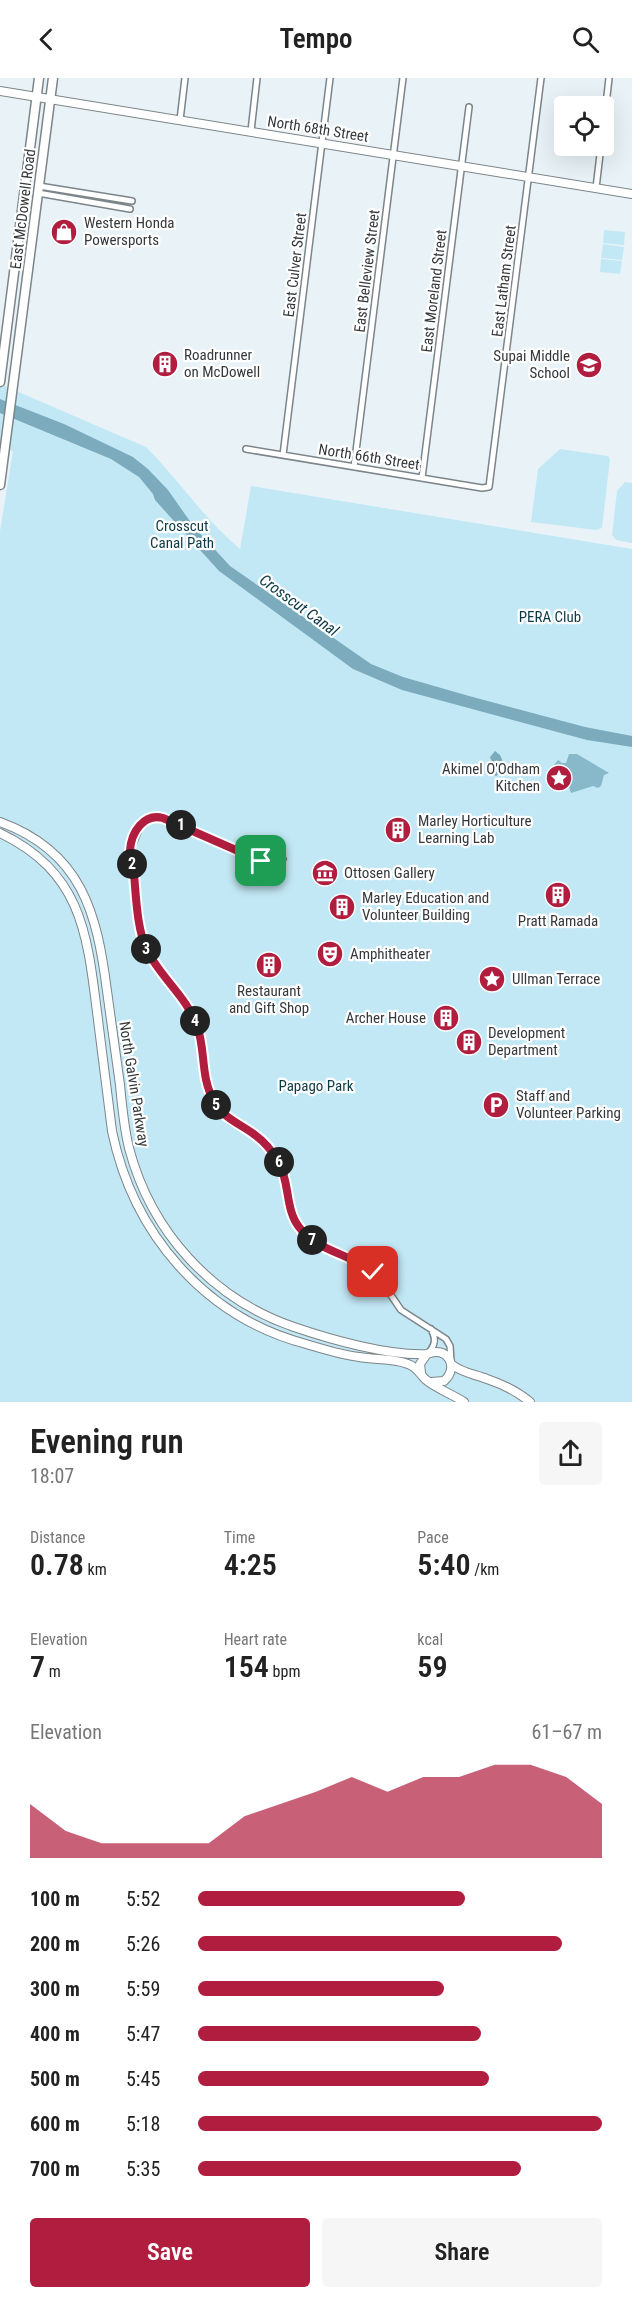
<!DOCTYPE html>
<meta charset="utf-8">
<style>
body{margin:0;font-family:"Roboto Condensed",sans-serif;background:#f6f6f6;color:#222;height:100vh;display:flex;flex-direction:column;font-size:22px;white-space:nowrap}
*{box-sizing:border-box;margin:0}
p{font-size:20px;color:#767676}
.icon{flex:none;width:33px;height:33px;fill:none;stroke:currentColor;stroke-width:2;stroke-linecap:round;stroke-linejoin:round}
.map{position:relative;height:1324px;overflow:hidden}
.details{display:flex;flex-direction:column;background:#fff;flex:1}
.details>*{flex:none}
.fabs{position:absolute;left:554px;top:18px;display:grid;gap:12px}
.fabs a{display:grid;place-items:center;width:60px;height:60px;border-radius:6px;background:#fff;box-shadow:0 6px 24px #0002;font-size:30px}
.pin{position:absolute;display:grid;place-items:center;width:51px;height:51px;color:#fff;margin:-26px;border-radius:12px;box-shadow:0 3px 9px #0006}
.km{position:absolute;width:30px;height:30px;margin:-15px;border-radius:50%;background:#222;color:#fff;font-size:16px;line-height:30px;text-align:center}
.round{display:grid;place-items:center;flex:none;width:63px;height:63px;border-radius:6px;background:#f6f6f6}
.summary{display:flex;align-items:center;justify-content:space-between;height:102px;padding:0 30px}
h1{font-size:33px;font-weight:600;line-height:45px}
.figures{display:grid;grid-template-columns:repeat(3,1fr);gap:9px;height:102px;padding:6px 30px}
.figures div{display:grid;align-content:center}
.figures b{font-size:30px;font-weight:600}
.figures small{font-size:16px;font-weight:400}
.figures p{font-size:16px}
.chart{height:168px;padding:12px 30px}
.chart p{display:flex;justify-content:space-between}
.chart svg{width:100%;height:108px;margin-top:6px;fill:#b11d3f;opacity:.7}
.action{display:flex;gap:12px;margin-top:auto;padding:12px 30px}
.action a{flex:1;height:69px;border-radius:6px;background:#b11d3f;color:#fff;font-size:24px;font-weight:600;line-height:69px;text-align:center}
.action a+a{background:#f6f6f6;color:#222}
ul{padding:0 30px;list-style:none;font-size:20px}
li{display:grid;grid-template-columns:96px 72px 1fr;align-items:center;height:45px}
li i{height:15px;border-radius:8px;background:#b11d3f}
header{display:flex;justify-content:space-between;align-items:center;height:78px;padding:0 30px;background:#fff;font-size:27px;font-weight:600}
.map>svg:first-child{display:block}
.green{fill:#c3e8f5}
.forest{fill:#88b9ca}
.water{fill:#7babbc}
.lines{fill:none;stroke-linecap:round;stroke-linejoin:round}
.street-casing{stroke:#7c8589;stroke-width:8}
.secondary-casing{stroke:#7c8589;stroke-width:10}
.primary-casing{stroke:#7c8589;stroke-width:11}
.street{stroke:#fff;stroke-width:5}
.secondary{stroke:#fff;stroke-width:8}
.primary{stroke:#fff;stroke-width:8}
.route-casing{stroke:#fff;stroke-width:12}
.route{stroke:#b11d3f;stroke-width:8}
.labels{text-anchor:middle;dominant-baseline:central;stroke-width:4.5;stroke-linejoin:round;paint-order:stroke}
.street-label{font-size:15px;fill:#35393b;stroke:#fff}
.poi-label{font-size:15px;fill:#35393b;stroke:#fff;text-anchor:start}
.park-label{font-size:15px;fill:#0c3946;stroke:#fff}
.water-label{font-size:16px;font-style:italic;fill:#0c3946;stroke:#fff}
</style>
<header><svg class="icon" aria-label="back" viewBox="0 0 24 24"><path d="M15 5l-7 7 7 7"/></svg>Tempo<svg class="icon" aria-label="search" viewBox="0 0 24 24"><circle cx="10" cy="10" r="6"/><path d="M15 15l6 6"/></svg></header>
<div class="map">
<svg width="632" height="1324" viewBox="0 0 632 1324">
<rect width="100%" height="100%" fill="#e9f3f7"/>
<path class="green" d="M604,152L625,154L624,167L603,165Z
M603,166L624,169L622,182L601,180Z
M601,181L622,183L620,196L600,194Z
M0,306L146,369C179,402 204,441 240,471L251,408L632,471V1324H0V453L13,373L0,369Z
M560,371L608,378L610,381L602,450L596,452L531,444L538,391Z
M625,404L632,405V465L616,462L612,457L617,413Z"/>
<path class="forest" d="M569,676H577L609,695L604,697L601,708L598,710L593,708L571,715L566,700L564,701L554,693V687L558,682L562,685H566Z"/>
<path class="water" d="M0,321L64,346L133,379L148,391L168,412L194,449L230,488L371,586L403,599L469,618L585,649L632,658V669L587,662L402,612L353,591L219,493L155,422L153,416L139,399L111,381L0,335Z
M495,673L500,677L504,686L503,693L496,698L488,694L494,690L490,679Z"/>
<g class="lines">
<defs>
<path id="street" d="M180,42L185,0
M251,53L257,0
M603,53L609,0
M39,108L132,123
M596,110L601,68
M38,115L130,131
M246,371L482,410L489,409L541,0
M283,377L330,0
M354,389L403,0
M422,400L469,29
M261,783L163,740L153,738L142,744L130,773L143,861L146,872L192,936L198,948L206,1004L214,1024L231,1044L255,1057L271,1072L284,1097L292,1135L299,1150L313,1162L368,1190L380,1201L401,1232L446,1261L450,1268L451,1283
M262,783L276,787L283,781
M428,1275C436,1267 436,1260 431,1251"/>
<path id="secondary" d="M0,13L632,116
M0,744C82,774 97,835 107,913C111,944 116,976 120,1007C122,1028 124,1050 129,1070C151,1154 212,1221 294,1249C332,1262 389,1278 427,1276
M0,755C81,794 87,854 97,934C102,974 107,1013 112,1053C133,1155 204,1239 306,1266C323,1271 341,1277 359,1279C375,1282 393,1280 408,1286C417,1289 419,1295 425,1301C435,1310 452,1316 464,1324
M451,1286C462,1295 474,1296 487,1301C502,1306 518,1314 530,1324
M421,1295L420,1286L427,1276C447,1267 460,1289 444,1303L431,1304"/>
<path id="primary" d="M0,304L39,0
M0,407L53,0"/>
</defs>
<use href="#street" class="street-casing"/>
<use href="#secondary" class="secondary-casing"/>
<use href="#primary" class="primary-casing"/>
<use href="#street" class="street"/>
<use href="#secondary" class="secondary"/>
<use href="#primary" class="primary"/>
</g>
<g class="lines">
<defs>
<path id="route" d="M261,783L163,740C144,735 131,754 130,773C130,780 133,789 134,796C136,818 137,852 147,872C160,899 187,919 197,948C206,972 200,999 214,1023C224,1041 239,1045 255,1057C265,1064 273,1074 279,1085C290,1105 285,1131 299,1149C316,1173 351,1176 373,1194"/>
</defs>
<use href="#route" class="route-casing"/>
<use href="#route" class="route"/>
</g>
<defs>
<symbol id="shop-disc" viewBox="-11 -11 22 22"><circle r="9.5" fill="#b11d3f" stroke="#fff"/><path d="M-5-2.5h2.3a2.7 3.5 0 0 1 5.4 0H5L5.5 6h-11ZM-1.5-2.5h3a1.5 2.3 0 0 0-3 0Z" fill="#fff"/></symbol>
<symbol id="building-disc" viewBox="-11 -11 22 22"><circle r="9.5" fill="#b11d3f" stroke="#fff"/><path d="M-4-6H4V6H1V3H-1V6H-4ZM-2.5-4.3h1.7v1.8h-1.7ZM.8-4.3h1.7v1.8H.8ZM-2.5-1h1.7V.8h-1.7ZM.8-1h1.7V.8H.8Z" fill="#fff"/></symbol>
<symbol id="school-disc" viewBox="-11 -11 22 22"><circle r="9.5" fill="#b11d3f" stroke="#fff"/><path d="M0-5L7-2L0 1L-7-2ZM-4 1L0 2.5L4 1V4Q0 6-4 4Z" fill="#fff"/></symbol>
<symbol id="sight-disc" viewBox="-11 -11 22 22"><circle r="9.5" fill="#b11d3f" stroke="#fff"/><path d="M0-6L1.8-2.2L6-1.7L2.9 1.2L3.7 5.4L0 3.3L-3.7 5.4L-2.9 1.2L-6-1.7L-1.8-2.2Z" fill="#fff"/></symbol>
<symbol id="museum-disc" viewBox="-11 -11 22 22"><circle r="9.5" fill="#b11d3f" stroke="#fff"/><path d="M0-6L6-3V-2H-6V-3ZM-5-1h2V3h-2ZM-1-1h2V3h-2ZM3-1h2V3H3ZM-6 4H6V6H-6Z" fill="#fff"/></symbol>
<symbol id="theatre-disc" viewBox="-11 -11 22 22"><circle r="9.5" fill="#b11d3f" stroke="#fff"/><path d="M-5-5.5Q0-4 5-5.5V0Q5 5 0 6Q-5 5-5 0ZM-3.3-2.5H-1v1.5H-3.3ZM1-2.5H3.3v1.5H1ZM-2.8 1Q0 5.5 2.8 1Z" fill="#fff"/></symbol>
<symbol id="parking-disc" viewBox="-11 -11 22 22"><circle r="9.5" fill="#b11d3f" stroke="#fff"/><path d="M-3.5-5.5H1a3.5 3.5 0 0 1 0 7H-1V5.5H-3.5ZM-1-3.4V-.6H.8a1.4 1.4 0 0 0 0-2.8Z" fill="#fff"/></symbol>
</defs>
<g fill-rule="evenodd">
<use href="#shop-disc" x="49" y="139" width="30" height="30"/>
<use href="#building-disc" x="150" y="271" width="30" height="30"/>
<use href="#school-disc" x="574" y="272" width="30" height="30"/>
<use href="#sight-disc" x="544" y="685" width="30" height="30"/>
<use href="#building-disc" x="383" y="737" width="30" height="30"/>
<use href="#museum-disc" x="310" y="780" width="30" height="30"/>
<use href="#building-disc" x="543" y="802" width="30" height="30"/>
<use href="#building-disc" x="327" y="814" width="30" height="30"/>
<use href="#theatre-disc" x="315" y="861" width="30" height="30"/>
<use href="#building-disc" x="254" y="872" width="30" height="30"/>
<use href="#sight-disc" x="477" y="886" width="30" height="30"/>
<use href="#building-disc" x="431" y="925" width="30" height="30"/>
<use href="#building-disc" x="454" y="949" width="30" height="30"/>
<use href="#parking-disc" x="481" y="1012" width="30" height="30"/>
</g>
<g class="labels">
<g class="street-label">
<text transform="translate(318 51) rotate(9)">North 68th Street</text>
<text transform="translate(23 131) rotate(-83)">East McDowell Road</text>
<text transform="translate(295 187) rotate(-83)">East Culver Street</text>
<text transform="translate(367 193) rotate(-83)">East Belleview Street</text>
<text transform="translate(504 203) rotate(-83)">East Latham Street</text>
<text transform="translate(434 213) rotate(-83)">East Moreland Street</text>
<text transform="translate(369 379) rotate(9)">North 66th Street</text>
<text transform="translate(134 1006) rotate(81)">North Galvin Parkway</text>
</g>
<g class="poi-label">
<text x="84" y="145">Western Honda<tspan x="84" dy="17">Powersports</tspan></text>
<text x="184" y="277">Roadrunner<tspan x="184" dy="17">on McDowell</tspan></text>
<text x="570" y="278" text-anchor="end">Supai Middle<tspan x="570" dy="17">School</tspan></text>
<text x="540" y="691" text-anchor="end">Akimel O'Odham<tspan x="540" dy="17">Kitchen</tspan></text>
<text x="418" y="743">Marley Horticulture<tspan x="418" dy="17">Learning Lab</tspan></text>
<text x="344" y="795">Ottosen Gallery</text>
<text x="362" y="820">Marley Education and<tspan x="362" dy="17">Volunteer Building</tspan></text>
<text x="558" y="843" text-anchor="middle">Pratt Ramada</text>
<text x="350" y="876">Amphitheater</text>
<text x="512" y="901">Ullman Terrace</text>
<text x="269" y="913" text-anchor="middle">Restaurant<tspan x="269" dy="17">and Gift Shop</tspan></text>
<text x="426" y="940" text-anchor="end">Archer House</text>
<text x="488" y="955">Development<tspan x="488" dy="17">Department</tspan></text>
<text x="516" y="1018">Staff and<tspan x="516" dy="17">Volunteer Parking</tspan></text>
</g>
<g class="park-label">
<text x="182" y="448">Crosscut<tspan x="182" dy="17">Canal Path</tspan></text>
<text x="550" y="539">PERA Club</text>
<text x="316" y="1008">Papago Park</text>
</g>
<g class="water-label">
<text transform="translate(299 527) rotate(36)">Crosscut Canal</text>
</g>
</g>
</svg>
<div class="fabs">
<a><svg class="icon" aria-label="locate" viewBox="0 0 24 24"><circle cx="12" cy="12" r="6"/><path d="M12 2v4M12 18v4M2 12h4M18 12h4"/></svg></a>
</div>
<div class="pin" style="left:261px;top:783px;background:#1e9e55"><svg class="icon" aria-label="arrive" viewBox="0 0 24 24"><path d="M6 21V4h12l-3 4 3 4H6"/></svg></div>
<div class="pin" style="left:373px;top:1194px;background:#d93025"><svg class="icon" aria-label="check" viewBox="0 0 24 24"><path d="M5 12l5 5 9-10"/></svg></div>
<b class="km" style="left:181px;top:747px">1</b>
<b class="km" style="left:132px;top:786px">2</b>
<b class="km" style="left:146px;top:871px">3</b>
<b class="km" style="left:195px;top:943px">4</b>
<b class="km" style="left:216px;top:1027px">5</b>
<b class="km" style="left:279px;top:1084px">6</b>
<b class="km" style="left:312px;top:1162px">7</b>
</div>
<section class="details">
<div class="summary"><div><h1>Evening run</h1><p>18:07</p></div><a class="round"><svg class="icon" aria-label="share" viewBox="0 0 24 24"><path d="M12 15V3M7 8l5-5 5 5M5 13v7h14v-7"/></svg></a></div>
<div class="figures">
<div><p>Distance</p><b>0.78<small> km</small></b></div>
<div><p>Time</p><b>4:25</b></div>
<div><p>Pace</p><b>5:40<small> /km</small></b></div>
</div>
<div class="figures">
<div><p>Elevation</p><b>7<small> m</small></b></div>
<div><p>Heart rate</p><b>154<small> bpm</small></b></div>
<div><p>kcal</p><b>59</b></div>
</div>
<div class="chart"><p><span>Elevation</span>61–67 m</p>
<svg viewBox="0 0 160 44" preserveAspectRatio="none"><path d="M0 44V22L10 33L20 38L30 38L40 38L50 38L60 27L70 22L80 17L90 11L100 17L110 11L120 11L130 6L140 6L150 11L160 22V44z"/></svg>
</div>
<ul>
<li><b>100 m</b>5:52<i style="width:66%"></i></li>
<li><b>200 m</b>5:26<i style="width:90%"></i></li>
<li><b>300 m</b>5:59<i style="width:61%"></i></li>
<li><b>400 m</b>5:47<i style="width:70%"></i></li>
<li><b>500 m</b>5:45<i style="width:72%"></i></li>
<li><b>600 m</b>5:18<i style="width:100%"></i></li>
<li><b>700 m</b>5:35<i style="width:80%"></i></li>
</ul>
<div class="action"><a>Save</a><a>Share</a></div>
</section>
